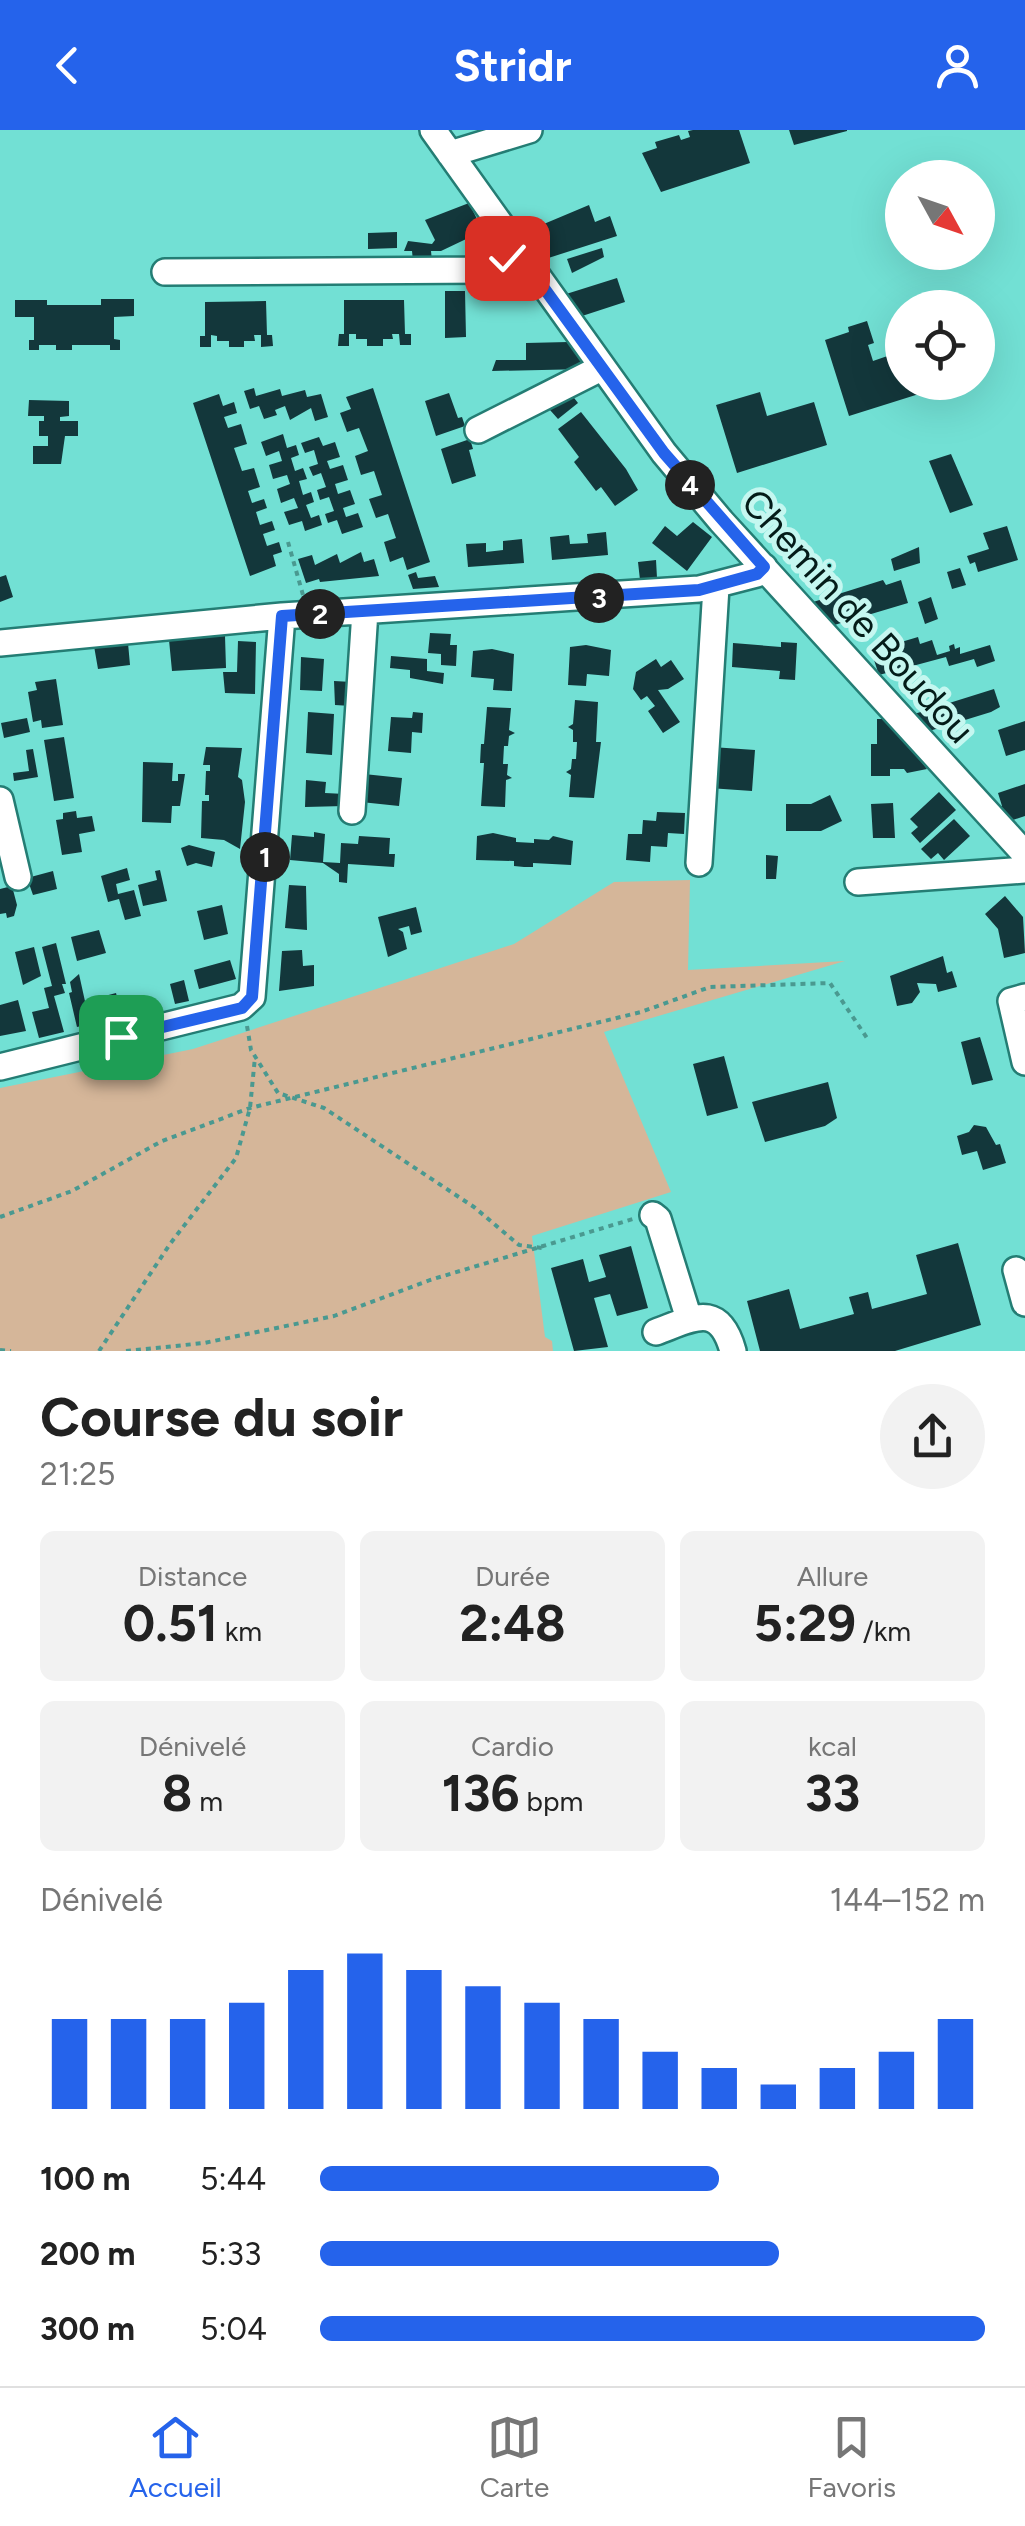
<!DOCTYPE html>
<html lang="fr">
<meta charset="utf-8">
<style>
body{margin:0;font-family:Figtree,sans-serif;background:#f2f2f2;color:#222;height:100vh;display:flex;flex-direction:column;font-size:38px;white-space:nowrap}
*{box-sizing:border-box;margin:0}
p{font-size:32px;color:#767676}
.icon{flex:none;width:55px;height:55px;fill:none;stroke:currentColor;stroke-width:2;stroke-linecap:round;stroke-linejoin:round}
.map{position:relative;height:1221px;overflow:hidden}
.details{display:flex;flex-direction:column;background:#fff;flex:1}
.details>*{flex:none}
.needle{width:65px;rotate:130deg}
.buttons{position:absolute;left:885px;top:30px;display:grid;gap:20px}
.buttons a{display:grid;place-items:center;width:110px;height:110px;border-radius:50%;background:#fff;box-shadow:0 10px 40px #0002;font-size:50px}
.pin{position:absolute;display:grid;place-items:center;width:85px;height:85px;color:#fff;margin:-42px;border-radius:20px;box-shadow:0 5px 15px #0006}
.km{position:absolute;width:50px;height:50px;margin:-25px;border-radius:50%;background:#222;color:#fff;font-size:28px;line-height:50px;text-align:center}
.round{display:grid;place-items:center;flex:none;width:105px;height:105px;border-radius:52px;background:#f2f2f2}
.summary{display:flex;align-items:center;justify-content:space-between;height:170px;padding:0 40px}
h1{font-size:55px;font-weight:700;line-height:75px}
.stats{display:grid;grid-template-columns:repeat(3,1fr);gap:15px;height:170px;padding:10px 40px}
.stats div{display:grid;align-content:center;border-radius:15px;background:#f2f2f2;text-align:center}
.stats b{font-size:50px;font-weight:700}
.stats small{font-size:28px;font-weight:400}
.stats p{font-size:28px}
.chart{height:280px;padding:20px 40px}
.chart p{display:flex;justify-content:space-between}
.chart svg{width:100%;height:180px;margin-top:10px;stroke:#2563eb;stroke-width:6}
ul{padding:0 40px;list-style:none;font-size:32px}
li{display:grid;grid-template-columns:160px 120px 1fr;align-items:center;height:75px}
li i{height:25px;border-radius:12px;background:#2563eb}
header{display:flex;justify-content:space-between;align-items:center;height:130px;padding:0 40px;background:#2563eb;color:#fff;font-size:45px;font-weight:700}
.menu{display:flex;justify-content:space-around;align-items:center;height:140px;border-top:2px solid #e0e0e0;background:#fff;font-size:28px;color:#767676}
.menu a{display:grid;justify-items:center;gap:5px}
.menu .current{color:#2563eb}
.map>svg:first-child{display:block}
.green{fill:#d5b699}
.building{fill:#13373b}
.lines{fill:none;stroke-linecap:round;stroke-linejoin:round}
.minor-casing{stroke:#247d74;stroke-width:30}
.path{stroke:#4a9990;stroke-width:4;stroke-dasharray:5 5;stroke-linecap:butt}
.minor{stroke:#fff;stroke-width:25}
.route-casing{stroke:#fff;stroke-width:20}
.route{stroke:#2563eb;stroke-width:12}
.labels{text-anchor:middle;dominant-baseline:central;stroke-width:10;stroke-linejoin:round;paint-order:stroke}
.street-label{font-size:38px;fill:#041c19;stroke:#c5f7f0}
</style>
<header><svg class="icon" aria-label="back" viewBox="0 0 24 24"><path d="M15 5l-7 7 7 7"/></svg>Stridr<svg class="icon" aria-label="person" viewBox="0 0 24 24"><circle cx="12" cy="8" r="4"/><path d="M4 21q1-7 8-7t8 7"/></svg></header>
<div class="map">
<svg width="1025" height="1221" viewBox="0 0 1025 1221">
<rect width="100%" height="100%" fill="#72e0d4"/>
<path class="green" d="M690,750L688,840L845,831L604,902L671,1062L532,1106L545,1207L552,1211L553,1221H0V958L193,919L514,814L614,752Z"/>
<path class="building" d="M693,0H739L750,33L661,62L642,23L657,18L655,12L679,5L681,10L690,7L688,1Z
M789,0H847V1L794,15Z
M469,73L483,101L441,121H431L432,131H413L412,121H404L408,111L432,114L435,110L425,90Z
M589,75L595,92L610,86L617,106L539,131L520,104Z
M397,102V118L368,119V103Z
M602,118L604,127L572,143L567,129Z
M617,148L625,172L579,187L563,165Z
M445,161H465L466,207L445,208Z
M101,169H134V186L114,187V209L120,210V220H110V215H72V220H56V215H39V220H29V210H34V187H15V170H47V175H101Z
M344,170H404L405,204H411V215H400L399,204H392L393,209H383V216H367V209H356V204H349V216H338L339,204H344Z
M266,171L267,205H272L273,216L261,217V205H254L255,211H244V217H229V211H217V206L211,205V217H200V206H205V172Z
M867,191L874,213L868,215L873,231L902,221V252H937L938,258L849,286L825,210L849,202L848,197Z
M568,212L587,239L492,241L496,230H526V213Z
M254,258L256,266L280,259L282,266L305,260L307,267L321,264L328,287L315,291L311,278L290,290L285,276L275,280L277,285L264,289L259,276L250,279L244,261Z
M373,258L430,432L407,440L403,427L390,432L384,412L396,408L388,384L376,388L369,369L382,365L374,341L361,345L355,326L368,321L359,298L347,302L340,283L351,279L346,267Z
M760,262L767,286L814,272L827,315L737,343L716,275Z
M449,263L458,288L462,287L465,296L436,306L425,271Z
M219,264L223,276L234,272L237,283L224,287L228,298L241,294L247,314L234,318L242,341L254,338L260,357L248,361L252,373L264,369L267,378L256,382L260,395L272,391L275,400L263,404L267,416L279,412L282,422L273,425L276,436L250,446L193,273Z
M571,264L578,273L558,289L550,280Z
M29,270L69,271V286L60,287V291H78V306H65L61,334H33V316H48V306H39V291H44V286H28Z
M581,282L626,339L638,360L615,376L601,357L596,361L574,332L579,327L558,299Z
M283,304L287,318L296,315L299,325L291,328L295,341L303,338L307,349L299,351L303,365L311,362L314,372L306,375L311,388L319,385L322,395L305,401L302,391L289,395L284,382L298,378L294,368L281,373L277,359L290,354L287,345L273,349L269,335L282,331L279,321L266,326L261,312Z
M319,307L323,316L335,312L340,327L327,331L330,339L343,335L348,350L335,354L338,364L350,360L355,374L343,378L346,387L358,383L363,397L342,404L337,390L328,393L325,384L334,381L329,367L320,370L317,360L326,357L321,343L313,346L309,337L318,334L314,320L305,323L301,313Z
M470,309L473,319L469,320L476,346L452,354L441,319Z
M951,324L973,375L950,383L929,331Z
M693,392L712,407L687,441L652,413L665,396L677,406Z
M1007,396L1018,430L978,442L975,432L970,434L967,426L989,419L983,403Z
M606,402L608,425L552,430L550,407L569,405L570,414L588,413L587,404Z
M522,409L524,433L468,437L466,414L486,413V422L503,420V411Z
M919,417L920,433L894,441L891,429Z
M361,422L364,432L374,429L379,446L320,452L319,449L306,453L298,429L312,425L315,435L337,424L340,433Z
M656,430L657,448L640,450L638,432Z
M960,438L966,455L952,459L947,442Z
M416,442L418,448L435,446L439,457L413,459L408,445Z
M6,445L13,467L0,472V447Z
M883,450L886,455L901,450L908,473L831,496L810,473Z
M931,467L938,489L925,494L918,472Z
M430,503L451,504L450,515H457L456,536L441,535V524L428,523Z
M225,506L226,538L172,541L169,510Z
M918,507L920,514L932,510L937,525L950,521L949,516L954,514L955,519L960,517V524L990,515L995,531L977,537L974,529L949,536L946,527L879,545L871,521Z
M238,511L256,512L255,564L225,563L223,542H237Z
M781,512L797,513L795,550L779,549L780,541L732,537L733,513L781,517Z
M128,513L130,535L98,539L94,516Z
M586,515L611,520L609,546L587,544L586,556L568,555L570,517Z
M492,519L514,524L512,561L493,560L494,549L471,547L473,521Z
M391,526L427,529V541L444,543L443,554L410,548V540L390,538Z
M301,527L324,529L322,561L300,560Z
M656,529L661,537L671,530L684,549L668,559L658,560L680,592L663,603L648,581L655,576L647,566L641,570L633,559L636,542Z
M56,549L63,595L42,598L41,590L33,592L28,562L37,560L35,552Z
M334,551L352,552L351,576L335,575Z
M994,559L1000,577L991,582L926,602L911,585Z
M575,570L598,572L596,612H601L594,668L569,667L571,645L566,642L571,639L572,629H576L577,612H573V600L568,597L573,594Z
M487,577L511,578L509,600L515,603L509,606L508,616H504L503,634H508L507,645L512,648L506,650L505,677L481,676L484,633H480L481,614H484Z
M308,582L334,584L332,625L306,623Z
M413,582L423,583L422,603L412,602L411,623L388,621L391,587L412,588Z
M27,588L30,602L4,608L1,593Z
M877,589H888L927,639L907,643L904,639H890V646H871V614H877Z
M1025,591V620L1006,626L998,600Z
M64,607L74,668L54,671L44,610Z
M206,617L242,618L238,647L242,650L245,672L240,719L224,710L201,708L202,671H209V665H205L206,641H210V635H203Z
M712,617L755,620L752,661L709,658Z
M33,619L38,647L14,651L13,643L29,641L26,620Z
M143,632L173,633L172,651H178V644H185L180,676H172L171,693L142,692Z
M364,644L402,648L399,676L361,672Z
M306,650L326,652L325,663L345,664L344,676L305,677Z
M1025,654V686L1007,692L994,679L1002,676L998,663Z
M939,662L956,680L920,713L911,703L918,697L910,689Z
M830,665L842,691L821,701H786V674H811Z
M893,673L895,708H873L871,674Z
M76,681L77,688L92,686L95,701L79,704L82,722L62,725L56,690L63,689V683Z
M657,682L685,683L684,704L668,703L667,717L651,716L650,732L626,730L628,704H642L643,690L656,691Z
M954,689L970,706L944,730L938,723L931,729L921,719Z
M314,702L325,704L323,732L340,733L341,713L358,714L359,706L390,708L389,724H395L394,737L348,734L347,753L339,752V744L323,733L290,730L292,705L314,707Z
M493,703L516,708V712L534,713V709L549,710L553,706L573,711L571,735L533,733V737H524L514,736V731L476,730L477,706Z
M189,715L215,722L212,737L196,733L187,736L181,718Z
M766,725L778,726L776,749H766Z
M127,738L130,750L116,754L118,764L134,760L141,786L125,790L119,769L108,772L101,746Z
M160,740L167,771L143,776L138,755L157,750L155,741Z
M53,741L57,759L33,765L27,748Z
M289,755L306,756L307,800L285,798Z
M12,756L17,775L14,786L7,788L6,783L0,784V759Z
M1005,766L1023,787L1025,823L1004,828L998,799L985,784Z
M222,775L228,804L204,810L197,781Z
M416,777L422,802L411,805L409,796L398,799L403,802L407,819L388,827L378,787Z
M99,800L106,823L77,831L71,807Z
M56,813L66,854H62L65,863L54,866L64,902L39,908L32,882L49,878L44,858L52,856L42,817Z
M34,817L41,846L23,855L15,822Z
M302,820L303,836L314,835V856L279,861L282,821Z
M943,826L947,843L952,841L957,857L938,862L936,854L917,853L920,862L912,873L897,876L890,846Z
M230,830L236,849L199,859L194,840Z
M79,844L90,894L77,897L69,863L72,862L70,852Z
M184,850L189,871L175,874L170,854Z
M116,863L122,887L92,894L86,871Z
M18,870L26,901L0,906V875Z
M980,907L993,950L972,955L961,912Z
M724,926L738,978L707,986L693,934Z
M828,952L837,988L825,996L765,1012L752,972Z
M974,995L986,997L996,1015L1000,1014L1006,1033L983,1040L977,1021L962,1025L957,1006L969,1002Z
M958,1113L981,1195L895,1221H760L747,1171L789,1159L800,1199L854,1184L849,1167L868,1162L872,1179L927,1164L916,1125Z
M631,1116L648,1178L617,1186L610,1164L594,1168L608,1217L574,1221L551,1138L583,1129L589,1152L606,1147L599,1125Z"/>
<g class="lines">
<defs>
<path id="minor" d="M433,0L664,323L721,391L1025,724
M450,24L529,0
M165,142L486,140L517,121
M478,300L601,238
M0,513L282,486L699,459L757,444L764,437
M0,670L18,747
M352,681L365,481
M699,733L716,457
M858,752L1025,740
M1025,867L1011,871L1025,932
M0,937L241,877L252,867L282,486
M653,1085L658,1089L689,1189
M1016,1140L1025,1173
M656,1202C694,1188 719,1171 733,1221"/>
</defs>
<use href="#minor" class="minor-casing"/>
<path class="path" d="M288,412L303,465
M247,896L251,920L278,963L324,978L474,1077L519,1115L542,1118
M0,1087L72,1061L162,1011L250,978L641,882L710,857L830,853L869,911
M0,1220L11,1221
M99,1221L170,1114L236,1028L250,978L255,927
M126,1221L204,1213L334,1186L430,1150L633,1089"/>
<use href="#minor" class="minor"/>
</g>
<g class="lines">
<defs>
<path id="route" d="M121,907L242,878L252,867L282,486L699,460L757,444L764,437L664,323L517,121L507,128"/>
</defs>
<use href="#route" class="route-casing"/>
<use href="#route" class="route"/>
</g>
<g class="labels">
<g class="street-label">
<text transform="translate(858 486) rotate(48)">Chemin de Boudou</text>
</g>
</g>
</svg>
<div class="buttons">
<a><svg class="needle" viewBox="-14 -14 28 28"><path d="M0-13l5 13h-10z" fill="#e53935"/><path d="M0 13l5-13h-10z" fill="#767676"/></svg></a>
<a><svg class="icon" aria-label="locate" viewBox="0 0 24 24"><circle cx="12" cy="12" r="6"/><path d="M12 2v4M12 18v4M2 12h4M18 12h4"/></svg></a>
</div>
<div class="pin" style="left:121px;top:907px;background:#1e9e55"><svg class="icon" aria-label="arrive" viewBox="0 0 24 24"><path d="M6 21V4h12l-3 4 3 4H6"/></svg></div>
<div class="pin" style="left:507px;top:128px;background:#d93025"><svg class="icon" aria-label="check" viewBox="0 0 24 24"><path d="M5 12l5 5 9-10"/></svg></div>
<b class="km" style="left:265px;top:727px">1</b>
<b class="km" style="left:320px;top:484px">2</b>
<b class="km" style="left:599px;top:468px">3</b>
<b class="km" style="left:690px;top:355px">4</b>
</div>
<section class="details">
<div class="summary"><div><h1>Course du soir</h1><p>21:25</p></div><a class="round"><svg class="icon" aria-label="share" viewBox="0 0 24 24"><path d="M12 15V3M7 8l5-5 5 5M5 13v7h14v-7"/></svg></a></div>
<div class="stats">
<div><p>Distance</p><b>0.51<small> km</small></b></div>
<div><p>Durée</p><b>2:48</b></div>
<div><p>Allure</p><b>5:29<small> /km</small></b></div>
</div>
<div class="stats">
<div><p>Dénivelé</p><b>8<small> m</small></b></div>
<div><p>Cardio</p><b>136<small> bpm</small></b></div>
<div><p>kcal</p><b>33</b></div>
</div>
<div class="chart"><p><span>Dénivelé</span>144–152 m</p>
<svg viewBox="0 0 160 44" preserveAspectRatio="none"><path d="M5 44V22M15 44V22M25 44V22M35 44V18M45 44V10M55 44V6M65 44V10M75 44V14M85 44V18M95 44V22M105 44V30M115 44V34M125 44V38M135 44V34M145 44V30M155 44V22"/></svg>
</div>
<ul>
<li><b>100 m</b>5:44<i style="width:60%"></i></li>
<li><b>200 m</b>5:33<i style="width:69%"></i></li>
<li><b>300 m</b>5:04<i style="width:100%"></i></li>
</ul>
</section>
<nav class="menu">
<a class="current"><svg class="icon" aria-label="home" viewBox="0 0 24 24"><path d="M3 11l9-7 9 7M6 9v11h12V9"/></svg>Accueil</a>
<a><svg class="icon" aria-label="map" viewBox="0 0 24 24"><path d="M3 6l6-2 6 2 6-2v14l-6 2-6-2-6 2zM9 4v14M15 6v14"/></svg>Carte</a>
<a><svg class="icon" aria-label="saved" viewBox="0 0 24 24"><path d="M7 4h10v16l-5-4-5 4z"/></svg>Favoris</a>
</nav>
